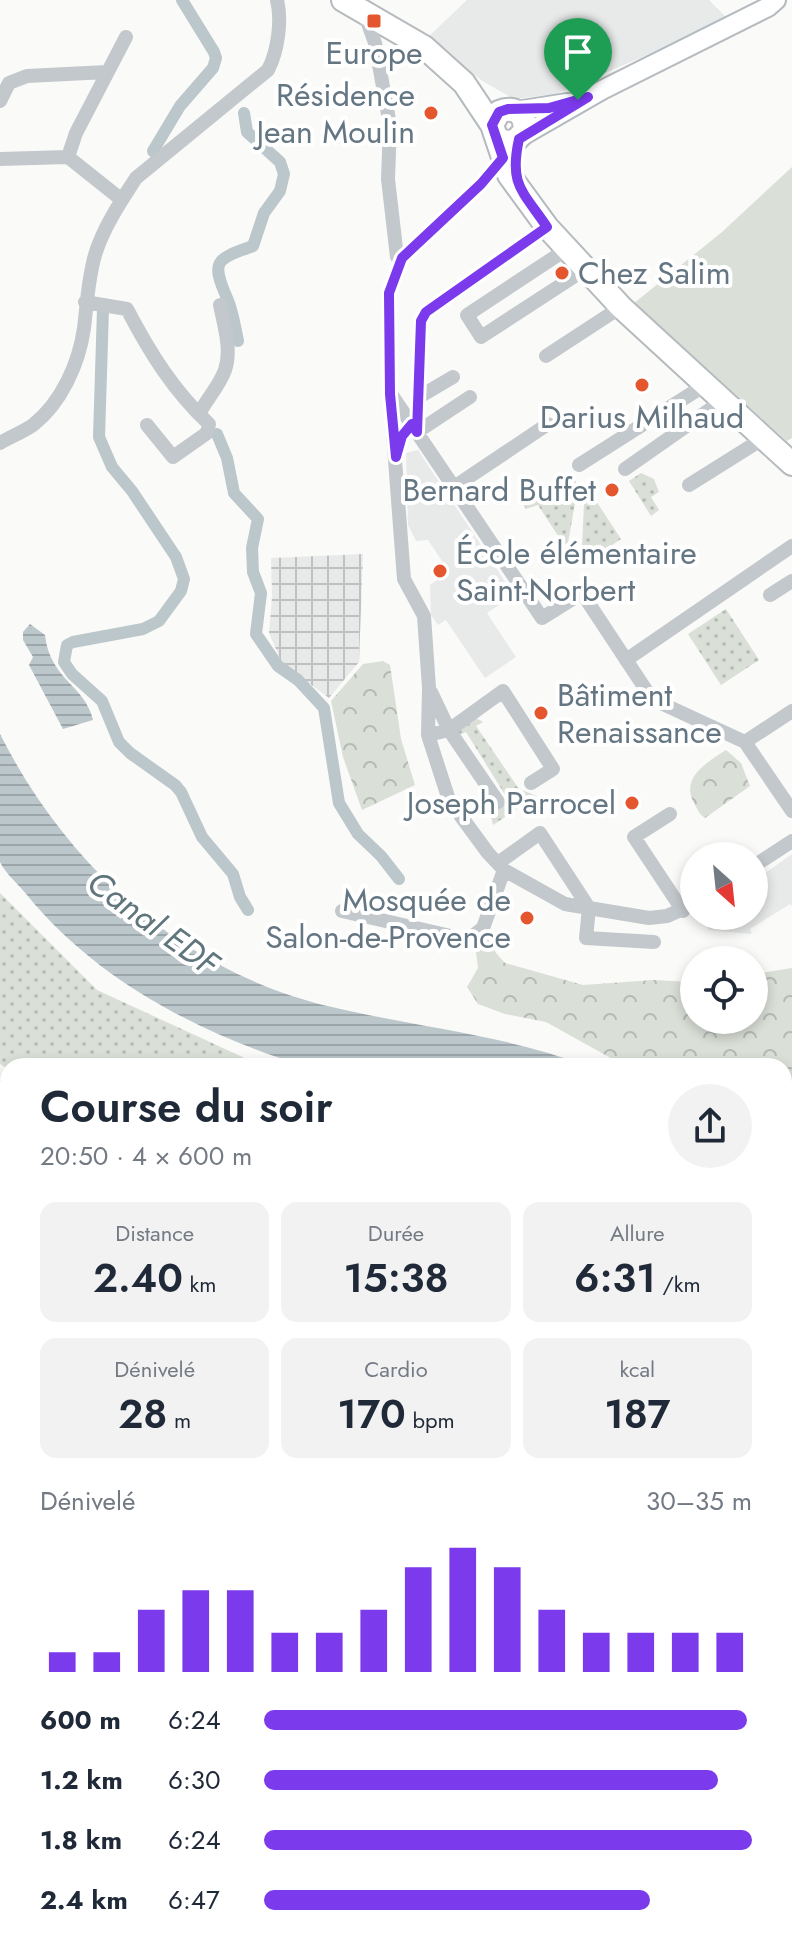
<!DOCTYPE html>
<html lang="fr">
<meta charset="utf-8">
<style>
body{margin:0;font-family:Jost,sans-serif;background:#f2f2f3;color:#1f2937;height:100vh;display:flex;flex-direction:column;font-size:30px;white-space:nowrap}
*{box-sizing:border-box;margin:0}
p{font-size:26px;color:#747a83}
.icon{flex:none;width:44px;height:44px;fill:none;stroke:currentColor;stroke-width:2;stroke-linecap:round;stroke-linejoin:round}
.map{position:relative;flex:1;overflow:hidden}
.side{position:absolute;left:0px;top:1058px;width:792px;height:888px;display:flex;flex-direction:column;background:#fff;border-radius:24px 24px 0 0;box-shadow:0 4px 12px #0003}
.side>*{flex:none}
.needle{width:52px;rotate:153deg}
.buttons{position:absolute;left:680px;top:842px;display:grid;gap:16px}
.buttons a{display:grid;place-items:center;width:88px;height:88px;border-radius:50%;background:#fff;box-shadow:0 4px 12px #0003;font-size:40px}
.pin{position:absolute;display:grid;place-items:center;width:68px;height:68px;color:#fff;margin:-82px -34px;border-radius:50% 50% 50% 0;rotate:-45deg;box-shadow:0 0 8px #0007}
.pin .icon{rotate:45deg}
.round{display:grid;place-items:center;flex:none;width:84px;height:84px;border-radius:42px;background:#f2f2f3}
.head{display:flex;align-items:center;justify-content:space-between;height:136px;padding:0 40px}
h1{font-size:44px;font-weight:600;line-height:60px}
.metrics{display:grid;grid-template-columns:repeat(3,1fr);gap:12px;height:136px;padding:8px 40px}
.metrics div{display:grid;align-content:center;border-radius:16px;background:#f2f2f3;text-align:center}
.metrics b{font-size:40px;font-weight:600}
.metrics small{font-size:22px;font-weight:400}
.metrics p{font-size:22px}
.chart{height:224px;padding:16px 40px}
.chart p{display:flex;justify-content:space-between}
.chart svg{width:100%;height:144px;margin-top:8px;stroke:#7c3aed;stroke-width:6}
ul{padding:0 40px;list-style:none;font-size:26px}
li{display:grid;grid-template-columns:128px 96px 1fr;align-items:center;height:60px}
li i{height:20px;border-radius:10px;background:#7c3aed}
.map>svg:first-child{display:block}
.built{fill:#e8e9e9}
.industrial{fill:url(#industrial-grid)}
.grass{fill:url(#grass-dots)}
.forest{fill:url(#forest-crowns)}
.pitch{fill:#dadfd7}
.water{fill:url(#water-rules)}
.lines{fill:none;stroke-linecap:round;stroke-linejoin:round}
.canal{stroke:#bbc7cb;stroke-width:12}
.secondary-casing{stroke:#b3babf;stroke-width:22}
.primary-casing{stroke:#b5babe;stroke-width:26}
.highway-casing{stroke:#b4b9bd;stroke-width:28}
.street{stroke:#c3c8cc;stroke-width:14}
.secondary{stroke:#fff;stroke-width:18}
.primary{stroke:#fff;stroke-width:22}
.highway{stroke:#fff;stroke-width:24}
.route-casing{stroke:#fff;stroke-width:16}
.route{stroke:#7c3aed;stroke-width:10}
.poi-dot{fill:#e4572e;stroke:#fff;stroke-width:3}
.labels{text-anchor:middle;dominant-baseline:central;stroke-width:8;stroke-linejoin:round;paint-order:stroke}
.poi-label{font-size:32px;fill:#657683;stroke:#fff;text-anchor:end}
.water-label{font-size:34px;font-style:italic;fill:#60757c;stroke:#fff}
</style>
<div class="map">
<svg width="792" height="1946" viewBox="0 0 792 1946">
<defs>
<pattern id="industrial-grid" width="8" height="8" patternUnits="userSpaceOnUse" patternTransform="scale(2)"><rect width="8" height="8" fill="#e8e9e9"/><path d="M0 4h8M4 0v8" fill="none" stroke="#c0c1c2"/></pattern>
<pattern id="grass-dots" width="8" height="8" patternUnits="userSpaceOnUse" patternTransform="scale(2)"><rect width="8" height="8" fill="#dadfd7"/><path d="M2 2h.1M6 6h.1" fill="none" stroke="#b4b9b4" stroke-width="1.8" stroke-linecap="round"/></pattern>
<pattern id="forest-crowns" width="20" height="18" patternUnits="userSpaceOnUse" patternTransform="scale(2)"><rect width="20" height="18" fill="#dadfd7"/><path d="M2 6a3 3 0 1 1 6 0M12 15a3 3 0 1 1 6 0" fill="none" stroke="#b4b9b4"/></pattern>
<pattern id="water-rules" width="6" height="5" patternUnits="userSpaceOnUse" patternTransform="scale(2)"><rect width="6" height="5" fill="#bbc7cb"/><path d="M0 2.5h6" fill="none" stroke="#9ca6aa"/></pattern>
</defs>
<rect width="100%" height="100%" fill="#fafaf8"/>
<path class="built" d="M467,0H709L729,20L556,94L514,99L484,82L426,39Z
M418,450L514,595L487,613L516,657L485,678L446,620L438,625L431,615L430,585L439,579L435,571L444,564L428,540L416,541L408,525L406,453Z
M792,854V906L790,904L750,929L752,933L750,934L709,930L700,916H754V881Z"/>
<path class="industrial" d="M363,554L359,662L329,698L282,663L269,633L272,597L271,558Z"/>
<path class="grass" d="M641,473L654,479L659,492L651,497L659,510L651,516L629,481Z
M562,478L567,483L575,480L578,486L568,543L564,545L538,505L526,509L523,504Z
M585,484L621,539L581,566Z
M726,609L759,660L721,685L688,634Z
M476,718L483,722L476,726L519,789L537,796L493,825L490,812L507,798L466,732L456,736L457,731Z
M0,893L97,990L262,1066H8V1069L0,1064Z
M0,1396L8,1397V1938H784V1730L792,1736V1946H0Z"/>
<path class="forest" d="M383,661L390,665L401,739L415,785L362,810L343,757L331,701L363,664Z
M726,750L741,763L750,786L705,818C699,814 698,810 694,803C680,778 707,762 726,750Z
M484,937L488,939L496,953L505,963L583,985L653,980L694,982V1020H754V974L792,968V1245L784,1228V1066H625L546,1022L505,1014L478,1004L467,987L478,968L475,944Z"/>
<path class="pitch" d="M792,167V438L787,441L633,304L722,232Z"/>
<path class="water" d="M30,624L45,635C50,680 85,685 93,720L63,729L29,665L33,657L23,640V632Z
M0,734C67,867 184,973 332,1007C416,1027 506,1035 587,1066H304C201,1034 97,981 27,895C20,886 5,873 0,862C0,854 0,840 0,831C0,799 0,766 0,734Z
M784,1268L792,1291V1454L784,1441Z"/>
<g class="lines">
<path class="canal" d="M153,151L180,106L213,68L216,58L214,52L182,0
M103,309L99,437L112,467L132,491L176,557L184,579L181,591L159,621L143,629L73,642L67,645L64,662L72,674L102,701L119,742L130,753L175,785L181,792L202,837L233,874L240,897L248,910
M238,341C235,327 233,311 227,298C210,260 217,259 253,246L264,213L280,191L284,174L280,162L247,132L244,113
M217,434L227,458L234,493L258,519L252,548L253,572L261,593L256,634L278,666L298,680L324,708L339,803L358,834L381,856L399,879"/>
<defs>
<path id="secondary" d="M516,111L567,103
M522,136L602,90L768,7L776,0"/>
<path id="primary" d="M343,0L424,47L464,83L492,125L509,175L547,227L621,307L792,464
M492,125L499,112C515,105 527,115 524,132L515,141L505,142L497,138"/>
<path id="highway" d="M0,1094L8,1100
M0,1128L8,1134
M784,1550L792,1555
M784,1593L792,1598
M784,1630L792,1635"/>
</defs>
<use href="#secondary" class="secondary-casing"/>
<use href="#primary" class="primary-casing"/>
<use href="#highway" class="highway-casing"/>
<path class="street" d="M366,18L375,43L390,125L388,179L397,257
M0,101L9,83L27,76L107,72
M68,157L76,133L126,37
M503,158L481,184L402,258L389,293L390,394L404,579L424,616L429,688L428,735L449,800L488,853L504,870L565,904L649,918L667,916L694,904
M0,159L68,157L122,200
M567,249L467,315L481,337L584,270
M85,302L127,309C150,353 173,390 209,424L207,433L173,457L147,425
M546,356L621,307
M391,394L542,618L582,593L652,699L745,742
M419,397L453,377
M199,414C206,400 220,385 225,370C232,350 224,325 220,305
M417,432L421,321L426,312L547,227
M417,432L470,397
M0,443C10,437 23,432 33,425C61,403 79,364 84,328C87,304 88,279 95,255C103,228 121,201 136,178L268,70C278,51 282,20 277,0
M579,465L705,385
M625,469L722,401
M689,485L764,438
M454,487L548,424
M770,595L792,581
M626,660L792,546
M431,692L449,730L498,802
M428,735L449,730L503,691L553,769L531,783
M745,742L792,811
M745,742L792,711
M670,814L634,837L683,911
M498,863L540,833L589,908L586,938L654,942
M754,866L792,841
M342,911L468,940L483,928L504,870
M6,1316H8
M784,1721L792,1727"/>
<use href="#secondary" class="secondary"/>
<use href="#primary" class="primary"/>
<use href="#highway" class="highway"/>
</g>
<g class="lines">
<defs>
<path id="route" d="M588,97L519,139C509,185 522,190 547,227L426,312L421,321L417,432L412,424L402,436L396,457L390,394L389,293L402,258L481,184L503,158L492,125L499,112L508,109L549,108Z"/>
</defs>
<use href="#route" class="route-casing"/>
<use href="#route" class="route"/>
</g>
<g class="poi-dot">
<rect x="366" y="13" width="16" height="16" rx="4"/>
<circle cx="431" cy="113" r="8"/>
<circle cx="562" cy="273" r="8"/>
<circle cx="642" cy="385" r="8"/>
<circle cx="612" cy="490" r="8"/>
<circle cx="440" cy="571" r="8"/>
<circle cx="541" cy="713" r="8"/>
<circle cx="632" cy="803" r="8"/>
<circle cx="527" cy="918" r="8"/>
</g>
<g class="labels">
<g class="poi-label">
<text x="374" y="53" text-anchor="middle">Europe</text>
<text x="415" y="95">Résidence<tspan x="415" dy="37">Jean Moulin</tspan></text>
<text x="578" y="273" text-anchor="start">Chez Salim</text>
<text x="642" y="417" text-anchor="middle">Darius Milhaud</text>
<text x="596" y="490">Bernard Buffet</text>
<text x="456" y="553" text-anchor="start">École élémentaire<tspan x="456" dy="37">Saint-Norbert</tspan></text>
<text x="557" y="695" text-anchor="start">Bâtiment<tspan x="557" dy="37">Renaissance</tspan></text>
<text x="616" y="803">Joseph Parrocel</text>
<text x="511" y="900">Mosquée de<tspan x="511" dy="37">Salon-de-Provence</tspan></text>
</g>
<g class="water-label">
<text transform="translate(153 923) rotate(36)">Canal EDF</text>
</g>
</g>
</svg>
<div class="buttons">
<a><svg class="needle" viewBox="-14 -14 28 28"><path d="M0-13l5 13h-10z" fill="#e53935"/><path d="M0 13l5-13h-10z" fill="#747a83"/></svg></a>
<a><svg class="icon" aria-label="locate" viewBox="0 0 24 24"><circle cx="12" cy="12" r="6"/><path d="M12 2v4M12 18v4M2 12h4M18 12h4"/></svg></a>
</div>
<div class="pin" style="left:578px;top:100px;background:#1e9e55"><svg class="icon" aria-label="arrive" viewBox="0 0 24 24"><path d="M6 21V4h12l-3 4 3 4H6"/></svg></div>
<section class="side">
<div class="head"><div><h1>Course du soir</h1><p>20:50 · 4 × 600 m</p></div><a class="round"><svg class="icon" aria-label="share" viewBox="0 0 24 24"><path d="M12 15V3M7 8l5-5 5 5M5 13v7h14v-7"/></svg></a></div>
<div class="metrics">
<div><p>Distance</p><b>2.40<small> km</small></b></div>
<div><p>Durée</p><b>15:38</b></div>
<div><p>Allure</p><b>6:31<small> /km</small></b></div>
</div>
<div class="metrics">
<div><p>Dénivelé</p><b>28<small> m</small></b></div>
<div><p>Cardio</p><b>170<small> bpm</small></b></div>
<div><p>kcal</p><b>187</b></div>
</div>
<div class="chart"><p><span>Dénivelé</span>30–35 m</p>
<svg viewBox="0 0 160 44" preserveAspectRatio="none"><path d="M5 44V38M15 44V38M25 44V25M35 44V19M45 44V19M55 44V32M65 44V32M75 44V25M85 44V12M95 44V6M105 44V12M115 44V25M125 44V32M135 44V32M145 44V32M155 44V32"/></svg>
</div>
<ul>
<li><b>600 m</b>6:24<i style="width:99%"></i></li>
<li><b>1.2 km</b>6:30<i style="width:93%"></i></li>
<li><b>1.8 km</b>6:24<i style="width:100%"></i></li>
<li><b>2.4 km</b>6:47<i style="width:79%"></i></li>
</ul>
</section>
</div>
